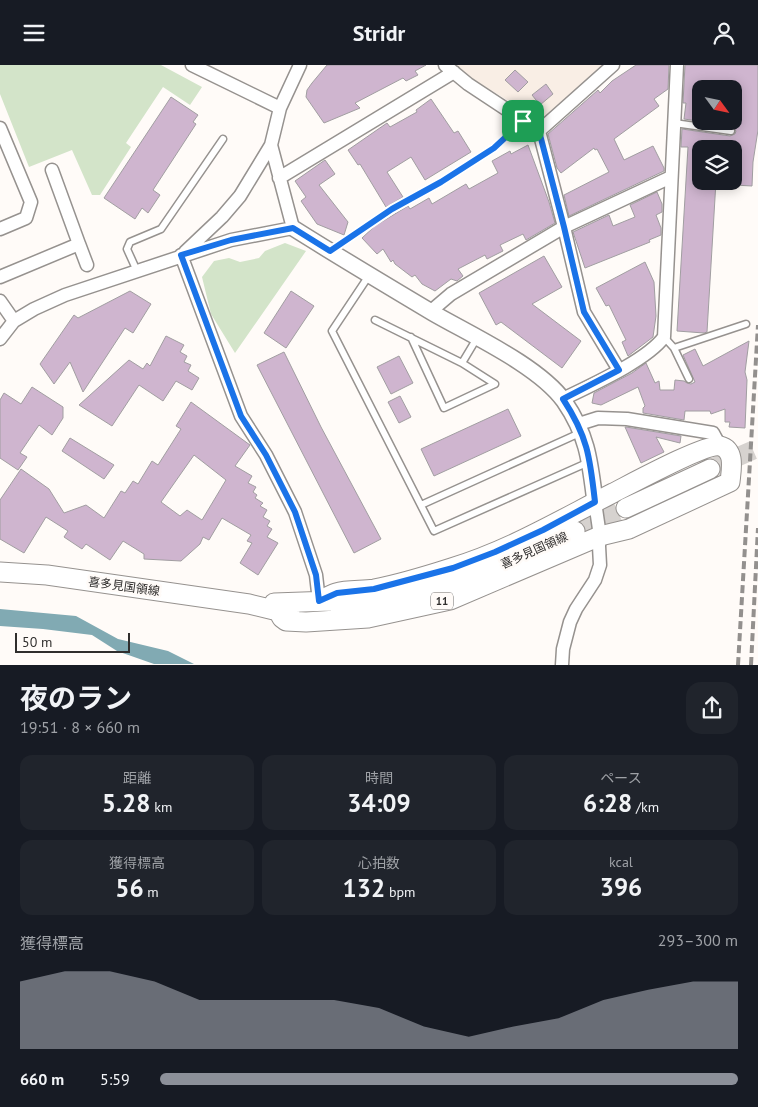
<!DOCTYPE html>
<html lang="ja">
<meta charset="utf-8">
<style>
body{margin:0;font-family:"PT Sans","Noto Sans JP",sans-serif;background:#20242c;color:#f1f3f6;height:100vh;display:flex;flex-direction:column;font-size:19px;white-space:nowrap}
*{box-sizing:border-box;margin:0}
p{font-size:16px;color:#9ea1a6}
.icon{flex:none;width:28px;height:28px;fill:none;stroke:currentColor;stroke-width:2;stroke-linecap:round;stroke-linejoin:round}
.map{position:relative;height:600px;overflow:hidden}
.panel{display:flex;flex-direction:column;background:#171b24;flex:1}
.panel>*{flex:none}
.needle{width:32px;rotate:123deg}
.tools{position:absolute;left:692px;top:15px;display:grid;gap:10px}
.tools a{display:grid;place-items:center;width:50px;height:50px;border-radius:10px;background:#171b24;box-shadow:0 2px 12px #0003;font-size:25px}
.scale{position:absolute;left:15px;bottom:12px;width:115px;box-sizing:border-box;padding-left:5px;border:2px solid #302e2d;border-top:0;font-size:14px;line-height:18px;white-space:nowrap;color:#302e2d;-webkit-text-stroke:4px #fffbf8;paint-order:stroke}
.pin{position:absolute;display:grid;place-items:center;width:42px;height:42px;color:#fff;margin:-21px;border-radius:10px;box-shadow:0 2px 8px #0006}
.round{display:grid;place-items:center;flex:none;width:52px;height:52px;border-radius:15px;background:#20242c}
.headline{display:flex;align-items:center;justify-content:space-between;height:85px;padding:0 20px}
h1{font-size:28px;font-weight:700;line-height:38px}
.figures{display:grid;grid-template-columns:repeat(3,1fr);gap:8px;height:85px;padding:5px 20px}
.figures div{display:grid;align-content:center;border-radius:12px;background:#20242c;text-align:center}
.figures b{font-size:25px;font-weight:700}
.figures small{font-size:14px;font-weight:400}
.figures p{font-size:14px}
.chart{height:140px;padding:10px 20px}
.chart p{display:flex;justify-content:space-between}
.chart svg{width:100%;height:90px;margin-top:5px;fill:#8c9099;opacity:.7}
ul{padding:0 20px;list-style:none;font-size:16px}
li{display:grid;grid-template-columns:80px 60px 1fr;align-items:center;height:38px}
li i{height:12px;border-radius:6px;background:#8c9099}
header{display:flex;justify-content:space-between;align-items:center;height:65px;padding:0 20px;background:#171b24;font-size:22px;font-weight:700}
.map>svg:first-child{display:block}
.built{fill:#f9eee5}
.green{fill:#d3e4c9}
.water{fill:#81aab3}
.building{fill:#cfb5cf;stroke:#a19ea1;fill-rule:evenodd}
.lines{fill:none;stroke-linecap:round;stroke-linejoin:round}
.primary-tunnel{stroke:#d6d2cf;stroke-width:19;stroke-dasharray:19 9;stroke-linecap:butt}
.service-casing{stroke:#96928f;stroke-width:9}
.minor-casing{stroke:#96928f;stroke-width:15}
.tertiary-casing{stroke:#96928f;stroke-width:18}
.primary-casing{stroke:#96928f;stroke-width:21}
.service{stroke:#fff;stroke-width:6}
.minor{stroke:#fff;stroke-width:12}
.tertiary{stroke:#fff;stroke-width:15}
.primary{stroke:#fff;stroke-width:19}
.rail{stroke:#93908e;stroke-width:4;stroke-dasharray:8 4;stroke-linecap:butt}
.route-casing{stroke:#fff;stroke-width:10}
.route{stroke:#1a73e8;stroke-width:6}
.labels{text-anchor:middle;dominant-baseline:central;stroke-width:5;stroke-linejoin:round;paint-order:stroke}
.shield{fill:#fffbf8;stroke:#6e6c6a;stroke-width:1}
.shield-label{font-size:11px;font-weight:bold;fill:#302e2d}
.street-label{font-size:12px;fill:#302e2d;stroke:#fffbf8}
</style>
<header><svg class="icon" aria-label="menu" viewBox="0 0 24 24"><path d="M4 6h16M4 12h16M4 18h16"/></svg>Stridr<svg class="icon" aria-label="person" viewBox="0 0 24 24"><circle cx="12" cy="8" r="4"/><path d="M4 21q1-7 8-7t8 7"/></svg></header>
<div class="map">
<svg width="758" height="600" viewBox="0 0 758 600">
<rect width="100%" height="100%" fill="#fffbf8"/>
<path class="built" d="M457,0H603L546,52H535L469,12Z"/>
<path class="green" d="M0,0H161L202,22L190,40L163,22L126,78L131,82L100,130H92L72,85L29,102L0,29Z
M285,178L306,186L235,288L211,249L202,212L214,196L229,193L240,197L259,193L265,186Z"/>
<path class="water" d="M0,544L76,551L118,574L168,586L194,599H154L117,586L92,570L43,564L0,561Z"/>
<path class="building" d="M327,0H426L415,6L418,10L406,16L403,13L355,38L360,43L324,58L306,32L307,25L312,18Z
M636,0H669L668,24L654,34L659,41L614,74L624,95L653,81L664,103V106L569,151L564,130L609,107L597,84L595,85L594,83L561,108L557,103L548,69L598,25L600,28L612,16Z
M685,0H758V65L753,97L752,121L734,120V84L705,81V83H701V116H716L707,267L704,268L677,266L688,82H681L682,64L730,71L735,69L736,66L732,61L684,54L686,38H683ZM701,24H734V56H701Z
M515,5L528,17L518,27L505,15Z
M546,19L553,29L540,40L532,30Z
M171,32L198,50L193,57L196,59L153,125L160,130L148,148L142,143L135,154L104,133Z
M431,34L454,68L458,66L471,87L425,115L411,92L387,107L403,132L386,142L360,99L358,100L348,85L387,58L390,62L417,47L416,45Z
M528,80L549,137L555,158L526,175L523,169L500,180L503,186L487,194L485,190L458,204L463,211L457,216L451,214L435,226L422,219L415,210L412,212L395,199L393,195L391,197L383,184L377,189L362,173L375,161L408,141L410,144L429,133L432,139L466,119L469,124L498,108L492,96L510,86L511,89Z
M325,95L335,109L319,120L348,157L344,170L317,159L301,136L306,132L295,116Z
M657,127L662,139V147L656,150L661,163V170L649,175L650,177L585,203L573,167L609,150L613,161L635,152L630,140Z
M544,191L562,222L532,239L581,276L562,303L501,257L496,260L479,228Z
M645,197L654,217L656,251L653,272L628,291L622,277L626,275L609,240L606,241L596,223Z
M130,226L151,239L133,268L125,263L83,327L70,297L54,319L40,299L74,250L78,253Z
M291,226L314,241L286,283L264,268Z
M166,271L184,280L180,287L187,291L184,297L191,300L188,306L199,313L192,325L176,316L163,336L139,320L112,361L79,340L129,295L143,304L147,298L150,301Z
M749,276L745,307L747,315L745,363L729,362L730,357H725V344L711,349L710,346H685L684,355L643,348V343L645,341L638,322L601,340L592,338L594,328L632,308L646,298L655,318L659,316L660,325H674L675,315L684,316L687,318L691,319L695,317L683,290L695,284L703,301Z
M284,287L321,362L381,474L354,488L257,300Z
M399,291L413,318L391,329L377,302Z
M32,322L63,342V353L52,370L39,360L20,388L27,392L18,405L0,393V335L4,328L21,339Z
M400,331L411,352L399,358L388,337Z
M191,337L250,380L235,401L252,411L248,418L256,422L253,427L257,430L255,433L263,438L260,441L267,445L263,452L270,456L267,461L272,464L267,472L278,478L258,510L240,498L252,478L247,476L251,470L222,453L209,475L203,472L200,479L181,496L144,494V489L123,476L110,495L86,479L82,484L64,472L68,466L46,452L24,488L0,474V435L21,404L49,424L64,448L86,440L104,453L121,426L125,428L133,416L138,419L152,396L158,400L181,364L176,361ZM194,390L226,415L202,455L187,445L180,451L161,437Z
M508,344L521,371L434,411L421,384Z
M625,362H626L681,371L680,378L656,372L664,387L641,398Z
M70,373L114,400L104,414L62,386Z"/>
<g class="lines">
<path class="primary-tunnel" d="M710,404L758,383
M575,466L626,443"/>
<defs>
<path id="service" d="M674,58L731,66
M330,186L392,144L441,117L494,83L523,56
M137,206L127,184L130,177L161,164L223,74
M370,209L332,266L434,466L589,397
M375,255L462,298L495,319
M411,272L444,343L495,319
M664,272L674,283L689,314
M674,283L746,259
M462,298L477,273
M421,440L582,367"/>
<path id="minor" d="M192,0L280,43
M445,0L468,19L539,66L613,0
M0,63L31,137L26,153L0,164
M539,66L564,162L584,247L619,305
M279,113L454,7
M79,179L87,200
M185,187L222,152L240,131L271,80L280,43L300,0
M181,190L241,351L266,390L295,447L316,510L319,536
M0,212L79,179L52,105
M0,236L14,256
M431,246L451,229L564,162L671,112
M0,274L14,256L34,244L65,230L231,175L293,163L271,80
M563,334C591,320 646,296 664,272L677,0
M579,359L598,353L627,354L713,368L720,381
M562,600L563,584L570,557L576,544L595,515L600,500L599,481L600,471L595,437"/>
<path id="tertiary" d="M293,163C339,192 386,220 433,248C471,270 539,301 564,336C588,371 590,397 595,437"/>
<path id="primary" d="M626,443L710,404
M0,507L47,510L249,539L278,546H290
M274,538L331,536
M340,544H353L377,536L460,516L575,466
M278,546L282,553L286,556L306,557L368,553L450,535L600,471L629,464L730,417C731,406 736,385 720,381C706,378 629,420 613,428C560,455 508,486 451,503C426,511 400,519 374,524C362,526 348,524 336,528C330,530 325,533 319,536"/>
</defs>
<use href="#service" class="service-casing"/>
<use href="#minor" class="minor-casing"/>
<use href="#tertiary" class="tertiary-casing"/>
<use href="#primary" class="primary-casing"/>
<use href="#service" class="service"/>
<use href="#minor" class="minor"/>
<use href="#tertiary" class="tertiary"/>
<use href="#primary" class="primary"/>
<path class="rail" d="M738,600L758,260
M751,600L758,463"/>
</g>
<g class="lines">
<defs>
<path id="route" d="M523,56L539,66L564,162L584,247L619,305L563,334C588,372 590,393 595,437L543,465L495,487L453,503L374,524L337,528L319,536L316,510L295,447L266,390L241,351L181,190L231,175L293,163L330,186L392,144L441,117L494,83Z"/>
</defs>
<use href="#route" class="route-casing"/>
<use href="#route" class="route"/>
</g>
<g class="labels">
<rect class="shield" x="431" y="527.5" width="22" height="17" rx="4"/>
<g class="shield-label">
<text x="442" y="536">11</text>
</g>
<g class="street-label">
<text transform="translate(534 485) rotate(-24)">喜多見国領線</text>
<text transform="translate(124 521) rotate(8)">喜多見国領線</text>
</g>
</g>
</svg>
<div class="tools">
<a><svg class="needle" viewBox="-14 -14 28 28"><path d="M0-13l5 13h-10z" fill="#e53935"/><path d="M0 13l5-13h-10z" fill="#9ea1a6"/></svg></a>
<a><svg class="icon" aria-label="layers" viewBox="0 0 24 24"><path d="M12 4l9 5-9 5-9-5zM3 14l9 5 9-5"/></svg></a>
</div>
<div class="scale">50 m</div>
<div class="pin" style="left:523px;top:56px;background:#1e9e55"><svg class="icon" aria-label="arrive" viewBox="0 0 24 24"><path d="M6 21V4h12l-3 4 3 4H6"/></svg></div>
</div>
<section class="panel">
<div class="headline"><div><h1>夜のラン</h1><p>19:51 · 8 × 660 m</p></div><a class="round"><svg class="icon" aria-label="share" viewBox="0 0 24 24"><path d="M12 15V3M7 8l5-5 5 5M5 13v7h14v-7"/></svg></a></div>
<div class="figures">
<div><p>距離</p><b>5.28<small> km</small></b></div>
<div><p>時間</p><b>34:09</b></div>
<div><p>ペース</p><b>6:28<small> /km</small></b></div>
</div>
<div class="figures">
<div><p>獲得標高</p><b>56<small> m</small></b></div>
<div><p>心拍数</p><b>132<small> bpm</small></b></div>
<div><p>kcal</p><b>396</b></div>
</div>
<div class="chart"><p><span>獲得標高</span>293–300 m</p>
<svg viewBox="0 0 160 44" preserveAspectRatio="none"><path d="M0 44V11L10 6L20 6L30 11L40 20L50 20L60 20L70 20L80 24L90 33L100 38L110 33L120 29L130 20L140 15L150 11L160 11V44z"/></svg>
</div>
<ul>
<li><b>660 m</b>5:59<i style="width:100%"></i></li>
</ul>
</section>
